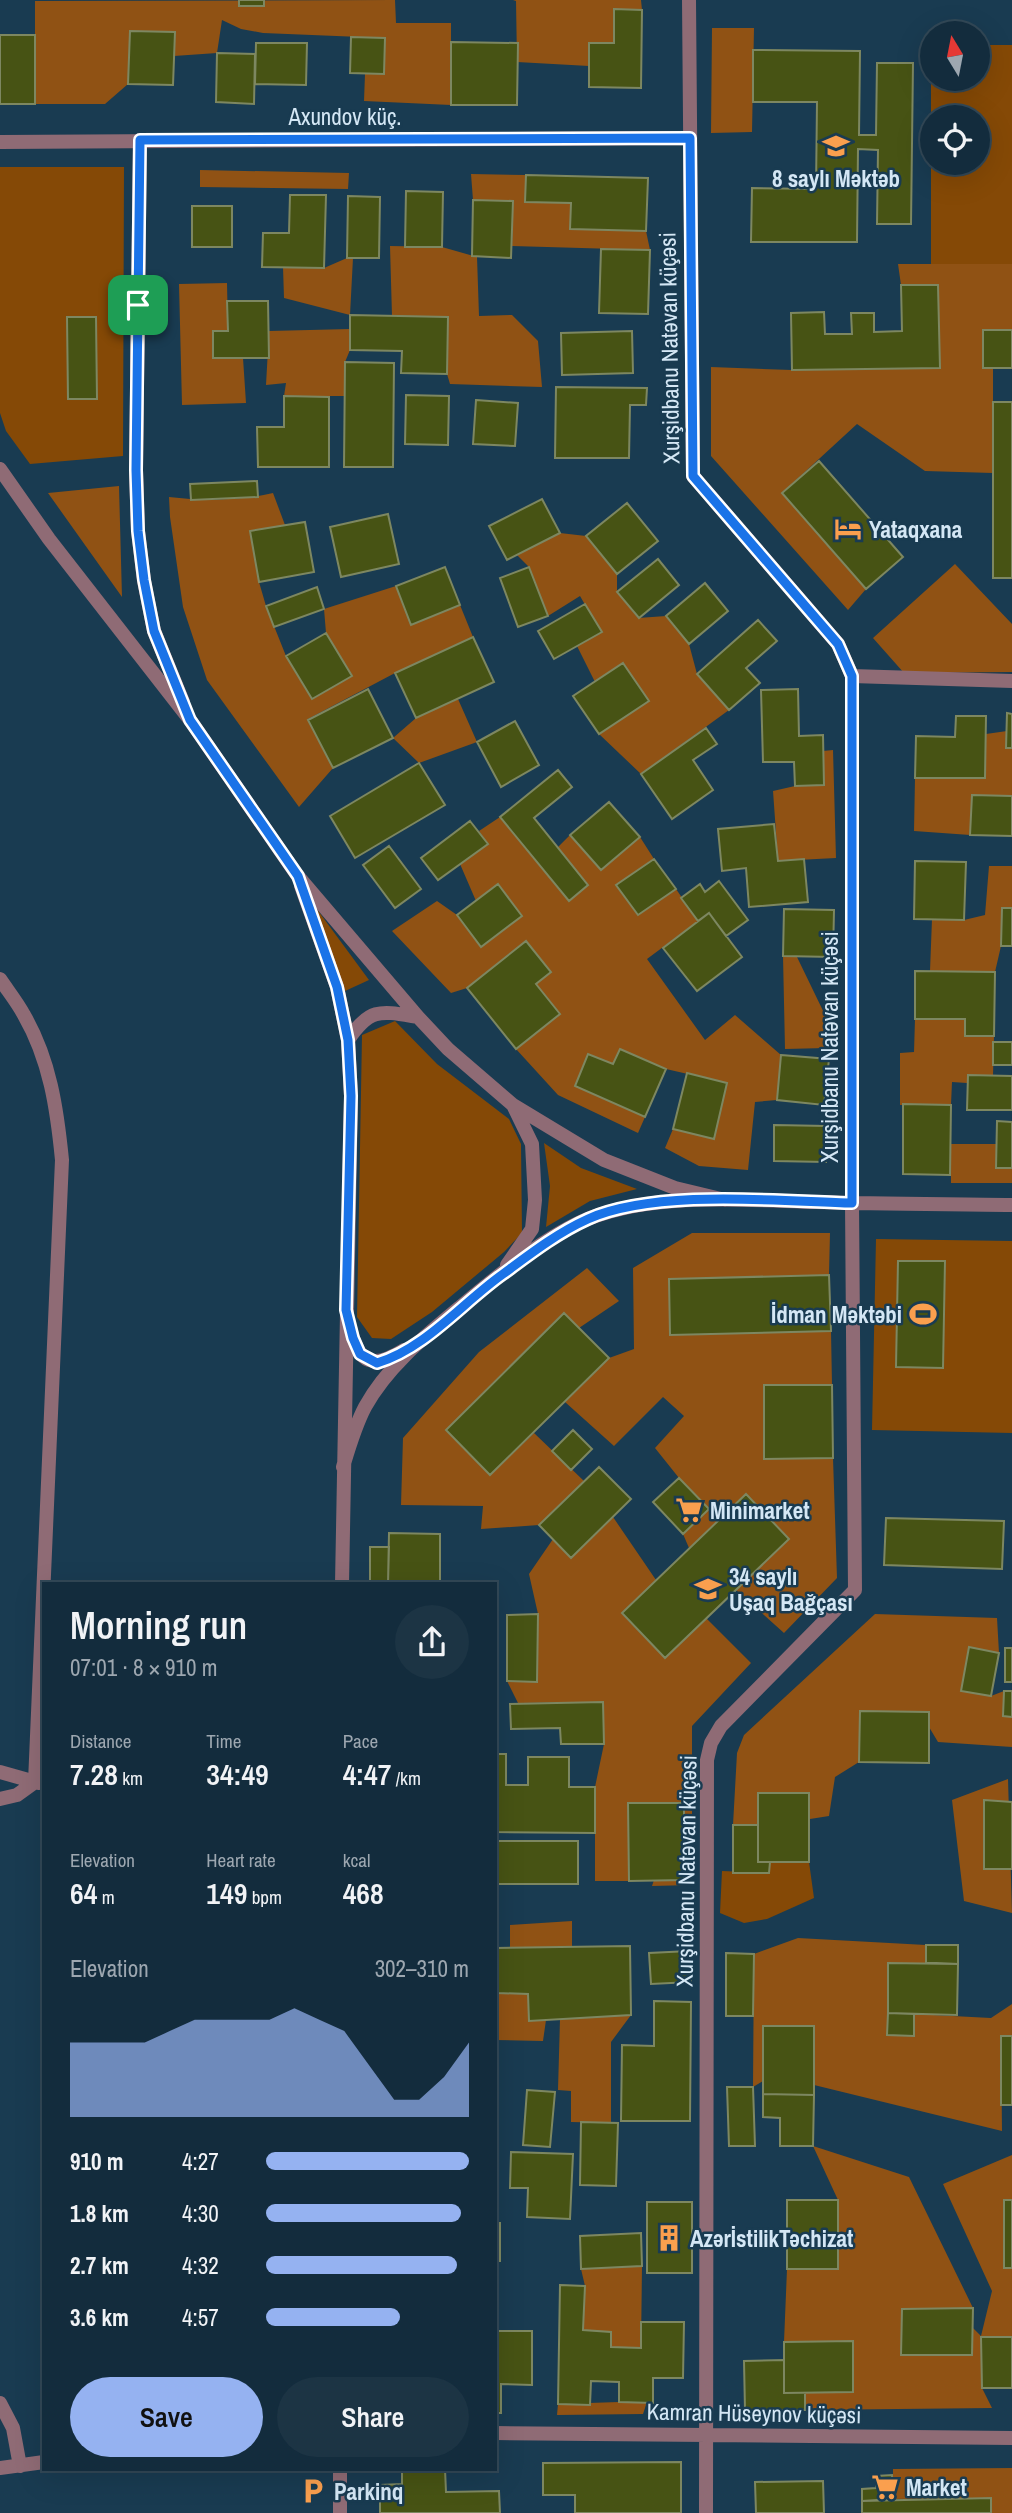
<!DOCTYPE html>
<meta charset="utf-8">
<style>
body{margin:0;font-family:"Archivo Narrow",sans-serif;background:#1c3444;color:#f1f3f6;height:100vh;display:flex;flex-direction:column;font-size:26px;white-space:nowrap}
*{box-sizing:border-box;margin:0}
p{font-size:23px;color:#9da7b0}
.icon{flex:none;width:38px;height:38px;fill:none;stroke:currentColor;stroke-width:2;stroke-linecap:round;stroke-linejoin:round}
.map{position:relative;flex:1;overflow:hidden}
.panel{position:absolute;left:42px;top:1582px;width:455px;height:889px;display:flex;flex-direction:column;background:#132c3d;border-radius:0px;box-shadow:0 7px 28px #0002,0 0 0 2px #324857}
.panel>*{flex:none}
.needle{width:46px;rotate:350deg}
.controls{position:absolute;left:920px;top:21px;display:grid;gap:14px}
.controls a{display:grid;place-items:center;width:70px;height:70px;border-radius:50%;background:#132c3d;box-shadow:0 7px 28px #0002,0 0 0 2px #324857;font-size:35px}
.pin{position:absolute;display:grid;place-items:center;width:60px;height:60px;color:#fff;margin:-30px;border-radius:14px;box-shadow:0 4px 10px #0006}
.round{display:grid;place-items:center;flex:none;width:74px;height:74px;border-radius:37px;background:#1c3444}
.headline{display:flex;align-items:center;justify-content:space-between;height:119px;padding:0 28px}
h1{font-size:38px;font-weight:600;line-height:52px}
.figures{display:grid;grid-template-columns:repeat(3,1fr);gap:10px;height:119px;padding:7px 28px}
.figures div{display:grid;align-content:center}
.figures b{font-size:30px;font-weight:600}
.figures small{font-size:19px;font-weight:400}
.figures p{font-size:19px}
.chart{height:196px;padding:14px 28px}
.chart p{display:flex;justify-content:space-between}
.chart svg{width:100%;height:126px;margin-top:7px;fill:#95b2f1;opacity:.7}
.action{display:flex;gap:14px;margin-top:auto;padding:14px 28px}
.action a{flex:1;height:80px;border-radius:42px;background:#95b2f1;color:#111;font-size:28px;font-weight:600;line-height:80px;text-align:center}
.action a+a{background:#1c3444;color:#f1f3f6}
ul{padding:0 28px;list-style:none;font-size:23px}
li{display:grid;grid-template-columns:112px 84px 1fr;align-items:center;height:52px}
li i{height:18px;border-radius:9px;background:#95b2f1}
.map>svg:first-child{display:block}
.green{fill:#854906;fill-rule:evenodd}
.forest{fill:#905214}
.building{fill:#475314;stroke:#7d8761;stroke-width:2}
.lines{fill:none;stroke-linecap:round;stroke-linejoin:round}
.minor{stroke:#8f6b75;stroke-width:14}
.route-casing{stroke:#fff;stroke-width:14}
.route{stroke:#1a73e8;stroke-width:9}
.labels{text-anchor:middle;dominant-baseline:central;stroke-width:5;stroke-linejoin:round;paint-order:stroke}
.street-label{font-size:23px;fill:#d4e7f5;stroke:#193b51}
.poi-label{font-size:23px;font-weight:bold;fill:#d4e7f5;stroke:#193b51;text-anchor:start}
</style>
<div class="map">
<svg width="1012" height="2513" viewBox="0 0 1012 2513">
<rect width="100%" height="100%" fill="#193b51"/>
<path class="green" d="M933,45V79H978V45H1012V264H931V46ZM933,117H978V163H933Z
M0,167H124L123,456L30,464L6,431L0,413Z
M316,908L369,980L345,991Z
M395,1021L437,1064L509,1119L521,1144L522,1233L504,1252L432,1312L391,1339L372,1338L357,1317L362,1035Z
M544,1143L581,1168L637,1189L590,1201L546,1227L550,1186Z
M876,1239L1012,1241V1433L872,1430Z
M770,1862H809L814,1898L767,1919L744,1923L720,1913L722,1871L769,1873Z"/>
<path class="forest" d="M395,0L396,23H451V105L364,101L365,74L384,73L385,38L263,33L241,29L222,20L217,53L174,56V32L130,31L128,84L105,104H35V1Z
M513,0H641L642,10H615L614,43H589V66L517,62L516,1Z
M712,28H754L752,132L711,133Z
M200,170L349,173L348,189L200,187Z
M471,174L526,175V202L571,203V229L646,231L650,250L512,246L513,201L473,200Z
M390,246L442,247L477,257L479,316L512,315L538,341L542,387L450,384L447,374L448,317L392,316Z
M347,258H353L350,315L284,298L283,267L324,268Z
M898,264H1012V330L983,331V368H993V473L925,471L857,424L782,493L866,589L848,610L711,456V367L792,370L939,368L938,285H901Z
M227,283L228,331H213V358H243L246,403L182,405L179,284Z
M350,329V350L345,362V396H284L286,383L266,385L269,331Z
M119,486L122,597L48,493Z
M273,493L285,525L250,532L259,582L266,606L286,656L312,699L352,675L326,633L324,609L396,586L411,625L460,605L473,637L395,673L308,719L333,768L299,807L207,680L183,607L170,517L169,497C202,501 240,501 273,493Z
M560,533L586,536L617,574V592L638,618L666,616L689,644L697,674L729,710L641,774L599,734L648,700L623,663L595,682L577,646L601,632L580,596L548,616L529,567L517,555Z
M955,564L1012,624V672L904,673L873,638Z
M458,699L477,742L419,763L393,738L416,718Z
M1007,731L1006,748H1012V796L972,795L970,835L914,831L915,778H985L986,734Z
M833,750L836,858L778,861L773,791L795,786L824,785L823,751Z
M500,817L569,901L588,885L558,847L570,835L601,870L640,837L654,859L617,885L638,915L676,889L698,921L647,959L705,1040L735,1015L781,1055L777,1100L755,1102L748,1170L699,1166L665,1148L673,1129L714,1138L727,1083L666,1069L620,1049L613,1064L588,1054L575,1086L645,1117L638,1133L558,1095L516,1049L560,1014L536,984L551,972L526,942L467,988L451,993L392,931L437,901L457,915L481,947L522,916L498,884L476,901L460,864L487,843L479,831Z
M989,866H1012V908H1002L1001,946L995,972L930,971L932,919L964,920L985,915Z
M783,956L797,957L827,1019L826,1048L785,1049Z
M915,1019H965V1036H994L993,1076L968,1075L967,1083L952,1082L951,1105H900V1053L914,1052Z
M951,1144H996V1167L1012,1168V1183H951Z
M692,1233H830L829,1275L669,1280L670,1334L831,1331L832,1385H764V1458H833L837,1578L784,1633L736,1590L789,1539L746,1494L689,1548L683,1534L708,1509L679,1478L655,1448L684,1416L663,1397L614,1446L565,1402L609,1358L634,1349L633,1268Z
M587,1268L619,1301L579,1328L563,1313L446,1430L490,1475L534,1433L584,1481L539,1525L481,1529L483,1506L401,1505L403,1438L479,1352Z
M613,1517L656,1580L622,1614L665,1658L706,1618L751,1663L692,1726V1885L652,1886L654,1880H684L683,1803H628L629,1881H595V1787L604,1744L603,1702L518,1703L507,1681H537L538,1614L529,1574L553,1539L571,1558Z
M875,1614L997,1618L999,1653L969,1647L961,1690L991,1696L1004,1691L1003,1716L1012,1717V1747L938,1742L929,1727V1712L860,1711L859,1762L835,1777L829,1816L810,1819L809,1793H759L758,1825H733L737,1753L744,1735Z
M1008,1779L1012,1913L964,1901L952,1800Z
M572,1921V1948H510V1925Z
M798,1938L926,1945V1963H888L887,2034L914,2035V2014L991,2018L1012,2004V2036L1001,2037L1002,2131L814,2085V2026H763V2081L753,2087L754,1954Z
M495,1993L528,1994L529,2021L546,2020L543,2041L495,2040Z
M631,2015L611,2042V2123L571,2122V2091L558,2090L560,2019Z
M813,2146L909,2177L973,2308L902,2309V2355H972V2327L981,2336L992,2291L943,2184L1012,2155V2200H1004V2268H1012V2337H982V2388L992,2408L805,2410V2393L853,2392L852,2341L784,2342L787,2269H838V2200Z
M642,2266L641,2348L611,2347V2332L583,2330L585,2286L581,2269Z
M619,2402H647L643,2414L557,2415L558,2404Z
M1012,2468V2513H991L990,2498L893,2499V2469Z"/>
<path class="building" d="M239,0H264V6H239Z
M614,9L642,10L641,88L589,87V43H614Z
M130,31L175,32L173,85L128,84Z
M0,35H35V104H0Z
M351,37L385,38L384,74L350,73Z
M451,42L518,43L517,105H451Z
M256,43H307L306,85L255,84Z
M753,50L860,51L859,135H876L877,63H913L911,224H877L878,150L858,149L857,242H751L752,188L816,189L817,102H753Z
M217,53L255,54L254,104L216,102Z
M526,175L648,178L646,231L570,229L571,203L525,202Z
M406,191L443,192L442,247H405Z
M290,195H326L324,268L262,267L263,233H289Z
M348,196L380,197L379,258H347Z
M473,200L513,201L511,258L472,256Z
M192,206H232V247H192Z
M601,249L650,250L648,314L599,313Z
M901,285H938L940,368L792,370L791,313L824,312L825,334H852L851,313H874V332L902,331Z
M227,301H268L269,358H213V331H228Z
M350,315L448,317L447,374L401,373L402,351L350,350Z
M67,317H96L97,399H68Z
M983,330H1012V368H983Z
M632,331L633,373L562,375L561,333Z
M345,362L394,363L393,467H344Z
M556,387L647,388L646,405H630L629,458H555Z
M406,395L449,396L448,445L405,444Z
M284,396L329,397V467H258L257,427H284Z
M476,400L518,403L515,446L473,444Z
M993,402H1012V578H993Z
M819,461L903,557L866,589L782,493Z
M257,481L258,497L191,500L190,484Z
M542,499L560,533L507,560L489,526Z
M627,503L658,541L617,574L586,536Z
M388,514L399,564L341,577L330,527Z
M305,522L314,572L259,582L250,531Z
M658,559L679,585L639,618L617,592Z
M445,567L460,605L411,625L396,586Z
M529,567L548,616L518,627L500,578Z
M705,583L728,611L689,644L666,616Z
M317,587L324,609L274,627L266,606Z
M585,604L602,632L554,659L538,631Z
M758,620L777,641L746,668L760,683L729,710L697,674Z
M326,633L352,676L312,699L286,656Z
M473,637L494,682L416,718L395,673Z
M623,663L649,701L599,734L573,696Z
M368,689L393,738L333,768L308,720Z
M798,689L799,736L823,735L824,785L795,786L794,762H763L761,690Z
M1007,713L1012,714V748H1006Z
M956,716H986L985,778H915L916,736L955,737Z
M515,721L539,765L501,787L477,742Z
M706,728L717,744L693,760L713,790L672,819L641,774Z
M419,763L445,805L355,858L330,816Z
M558,770L572,787L534,818L588,885L569,901L500,817Z
M972,795L1012,796V836L970,835Z
M609,802L640,837L601,870L570,835Z
M470,821L488,844L438,880L421,858Z
M774,824L778,861L804,859L808,902L749,907L746,868L722,871L718,829Z
M389,846L421,889L395,908L363,865Z
M654,859L676,889L638,915L616,885Z
M915,861L966,862L964,920L914,919Z
M719,881L748,920L726,936L709,913L698,921L681,898L700,884L705,892Z
M498,884L522,916L481,947L457,915Z
M1002,908H1012V946H1001Z
M784,909L834,910L833,957L783,956Z
M709,913L742,957L697,991L663,948Z
M526,941L551,972L536,984L560,1014L516,1049L467,988Z
M915,971L995,972L994,1036H965V1019H915Z
M993,1042H1012V1065H993Z
M620,1049L666,1069L645,1117L575,1086L588,1054L613,1064Z
M781,1055L829,1059L824,1105L777,1100Z
M687,1073L727,1083L714,1139L673,1129Z
M968,1075L1012,1076V1110H967Z
M903,1104L951,1105L950,1175L903,1174Z
M997,1121L1012,1122V1168H996Z
M774,1125L827,1126L826,1162L774,1161Z
M898,1261H945L943,1368L896,1367Z
M829,1275L831,1331L670,1335L669,1279Z
M564,1313L609,1358L490,1475L446,1430Z
M764,1385H832L833,1458L764,1459Z
M573,1430L592,1449L571,1470L552,1451Z
M599,1467L631,1499L571,1558L539,1525Z
M679,1478L709,1509L683,1534L653,1502Z
M746,1494L789,1539L665,1658L622,1613Z
M886,1518L1004,1521L1002,1569L884,1565Z
M389,1533L440,1534V1584H388Z
M370,1547H389L388,1584H370Z
M538,1614L537,1682L507,1681V1615Z
M969,1647L999,1653L991,1696L961,1691Z
M1005,1648H1012V1682H1005Z
M1004,1691H1012V1717L1003,1716Z
M603,1702L604,1744H561L560,1728L511,1729L510,1704Z
M860,1711L929,1712V1763L859,1762Z
M495,1754H506V1785H528V1757H569V1787H595V1833L495,1832Z
M758,1793H809V1862H758Z
M984,1800L1012,1802V1869H984Z
M628,1803H684V1880L629,1881Z
M733,1825H758V1862H770L769,1873H733Z
M495,1841H578V1884H495Z
M926,1945H958V1964L926,1963Z
M630,1946L631,2015L529,2021L528,1994L497,1993V1948Z
M689,1951L691,1982L651,1984L649,1953Z
M726,1953L754,1954L753,2016H726Z
M888,1963L958,1964L957,2015L888,2013Z
M654,2001L691,2002L690,2121H621L622,2045L654,2046Z
M888,2013L914,2014V2036L887,2035Z
M763,2026H814V2095L763,2094Z
M1001,2036H1012V2105H1001Z
M727,2087H753L755,2146H729Z
M527,2090L555,2092L550,2147L523,2145Z
M763,2094L814,2095L813,2146H780V2118L763,2117Z
M581,2122L618,2123L616,2186L580,2185Z
M511,2152L573,2154L570,2219L527,2217L528,2188H510Z
M787,2200H838V2269H787Z
M1004,2200H1012V2268H1004Z
M647,2202H692V2273H647Z
M495,2223H500V2261H495Z
M641,2233L642,2266L581,2269L580,2236Z
M560,2285L585,2286L583,2330L611,2332V2347L641,2348V2322H684L683,2378H653V2403L619,2402V2382L591,2381L590,2405L558,2404Z
M973,2308L972,2355H901L902,2309Z
M495,2331H532V2385L501,2384V2413H495Z
M981,2337H1012V2388H982Z
M853,2341V2392L784,2393V2342Z
M784,2360V2393H805V2410H745L744,2361Z
M681,2462V2513H575V2495H543V2463Z
M402,2469H445L446,2492L499,2491L500,2513H380V2485L402,2484Z
M892,2475L893,2499L862,2501V2489L876,2488V2476Z
M823,2481L824,2513H756L755,2482Z
M991,2498V2513H862V2501Z"/>
<g class="lines">
<path class="minor" d="M689,0L693,476L838,644L852,676V1203L855,1590L721,1726L711,1743L707,1760L706,2513
M140,140L136,470L138,531L144,581L154,631L183,702
M0,142L690,138
M0,469L49,539L190,720L297,875L418,1017L448,1049L513,1105L604,1160L675,1188L725,1200
M852,676L1012,681
M301,886L337,987L348,1040L351,1096L342,1584
M0,979C8,991 17,1002 24,1015C50,1060 57,1109 62,1160L35,1782L17,1795L0,1799
M348,1040C370,1007 381,1011 418,1017
M507,1265L532,1229L535,1200L532,1144L513,1105
M350,1328C359,1365 373,1369 404,1350
M343,1467C349,1447 355,1426 365,1407C387,1367 424,1337 459,1308C495,1278 546,1235 590,1218C658,1192 744,1200 816,1202C881,1204 947,1204 1012,1205
M0,1772L39,1783
M0,2403L13,2428L20,2466
M495,2433L1012,2438
M0,2468L44,2462
M340,2513V2469"/>
</g>
<g class="lines">
<defs>
<path id="route" d="M690,138L693,476L838,644L852,676V1203C777,1201 656,1189 588,1219C557,1233 530,1254 503,1274C462,1303 426,1348 377,1363L360,1354L353,1338L346,1310L351,1096L348,1040L337,987L298,876L190,720L154,631L144,580L138,531L136,470L140,140Z"/>
</defs>
<use href="#route" class="route-casing"/>
<use href="#route" class="route"/>
</g>
<defs>
<symbol id="school-bare" viewBox="-9 -9 18 18"><path d="M0-5L7-2L0 1L-7-2ZM-4 1L0 2.5L4 1V4Q0 6-4 4Z" fill="#fa9f4e" stroke="#193b51" stroke-width="2.5" paint-order="stroke"/></symbol>
<symbol id="hotel-bare" viewBox="-9 -9 18 18"><path d="M-6-4.5h1.5V1H6V5H4.5V3h-9V5H-6ZM-4 0a1.8 1.8 0 1 1 3.6 0ZM.5 0V-2.5h3Q6-2.5 6 0Z" fill="#fa9f4e" stroke="#193b51" stroke-width="2.5" paint-order="stroke"/></symbol>
<symbol id="stadium-bare" viewBox="-9 -9 18 18"><path d="M0-5a6.5 5 0 1 0 0 10a6.5 5 0 1 0 0-10ZM-3.5-1.8h7v3.6h-7Z" fill="#fa9f4e" stroke="#193b51" stroke-width="2.5" paint-order="stroke"/></symbol>
<symbol id="supermarket-bare" viewBox="-9 -9 18 18"><path d="M-6-5.5h2.5l.6 2H6L4.5 2H-2.5L-4.4-4H-6ZM-1.5 3.2a1.3 1.3 0 1 0 .1 0ZM3 3.2a1.3 1.3 0 1 0 .1 0Z" fill="#fa9f4e" stroke="#193b51" stroke-width="2.5" paint-order="stroke"/></symbol>
<symbol id="building-bare" viewBox="-9 -9 18 18"><path d="M-4-6H4V6H1V3H-1V6H-4ZM-2.5-4.3h1.7v1.8h-1.7ZM.8-4.3h1.7v1.8H.8ZM-2.5-1h1.7V.8h-1.7ZM.8-1h1.7V.8H.8Z" fill="#fa9f4e" stroke="#193b51" stroke-width="2.5" paint-order="stroke"/></symbol>
<symbol id="parking-bare" viewBox="-9 -9 18 18"><path d="M-3.5-5.5H1a3.5 3.5 0 0 1 0 7H-1V5.5H-3.5ZM-1-3.4V-.6H.8a1.4 1.4 0 0 0 0-2.8Z" fill="#fa9f4e" stroke="#193b51" stroke-width="2.5" paint-order="stroke"/></symbol>
</defs>
<g fill-rule="evenodd">
<use href="#school-bare" x="817" y="127" width="38" height="38"/>
<use href="#hotel-bare" x="829" y="510" width="38" height="38"/>
<use href="#stadium-bare" x="904" y="1295" width="38" height="38"/>
<use href="#supermarket-bare" x="670" y="1491" width="38" height="38"/>
<use href="#school-bare" x="689" y="1570" width="38" height="38"/>
<use href="#building-bare" x="650" y="2219" width="38" height="38"/>
<use href="#supermarket-bare" x="866" y="2468" width="38" height="38"/>
<use href="#parking-bare" x="294" y="2472" width="38" height="38"/>
</g>
<g class="labels">
<g class="street-label">
<text x="345" y="116">Axundov küç.</text>
<text transform="translate(669 348) rotate(-91)">Xurşidbanu Natəvan küçəsi</text>
<text transform="translate(829 1047) rotate(-90)">Xurşidbanu Natəvan küçəsi</text>
<text transform="translate(686 1871) rotate(-89)">Xurşidbanu Natəvan küçəsi</text>
<text transform="translate(754 2413) rotate(1)">Kamran Hüseynov küçəsi</text>
</g>
<g class="poi-label">
<text x="836" y="178" text-anchor="middle">8 saylı Məktəb</text>
<text x="869" y="529">Yataqxana</text>
<text x="902" y="1314" text-anchor="end">İdman Məktəbi</text>
<text x="710" y="1510">Minimarket</text>
<text x="729" y="1576">34 saylı<tspan x="729" dy="26">Uşaq Bağçası</tspan></text>
<text x="690" y="2238">AzərİstilikTəchizat</text>
<text x="906" y="2487">Market</text>
<text x="334" y="2491">Parkinq</text>
</g>
</g>
</svg>
<div class="controls">
<a><svg class="needle" viewBox="-14 -14 28 28"><path d="M0-13l5 13h-10z" fill="#e53935"/><path d="M0 13l5-13h-10z" fill="#9da7b0"/></svg></a>
<a><svg class="icon" aria-label="locate" viewBox="0 0 24 24"><circle cx="12" cy="12" r="6"/><path d="M12 2v4M12 18v4M2 12h4M18 12h4"/></svg></a>
</div>
<div class="pin" style="left:138px;top:305px;background:#1e9e55"><svg class="icon" aria-label="arrive" viewBox="0 0 24 24"><path d="M6 21V4h12l-3 4 3 4H6"/></svg></div>
<section class="panel">
<div class="headline"><div><h1>Morning run</h1><p>07:01 · 8 × 910 m</p></div><a class="round"><svg class="icon" aria-label="share" viewBox="0 0 24 24"><path d="M12 15V3M7 8l5-5 5 5M5 13v7h14v-7"/></svg></a></div>
<div class="figures">
<div><p>Distance</p><b>7.28<small> km</small></b></div>
<div><p>Time</p><b>34:49</b></div>
<div><p>Pace</p><b>4:47<small> /km</small></b></div>
</div>
<div class="figures">
<div><p>Elevation</p><b>64<small> m</small></b></div>
<div><p>Heart rate</p><b>149<small> bpm</small></b></div>
<div><p>kcal</p><b>468</b></div>
</div>
<div class="chart"><p><span>Elevation</span>302–310 m</p>
<svg viewBox="0 0 160 44" preserveAspectRatio="none"><path d="M0 44V18L10 18L20 18L30 18L40 14L50 10L60 10L70 10L80 10L90 6L100 10L110 14L120 26L130 38L140 38L150 30L160 18V44z"/></svg>
</div>
<ul>
<li><b>910 m</b>4:27<i style="width:100%"></i></li>
<li><b>1.8 km</b>4:30<i style="width:96%"></i></li>
<li><b>2.7 km</b>4:32<i style="width:94%"></i></li>
<li><b>3.6 km</b>4:57<i style="width:66%"></i></li>
</ul>
<div class="action"><a>Save</a><a>Share</a></div>
</section>
</div>
